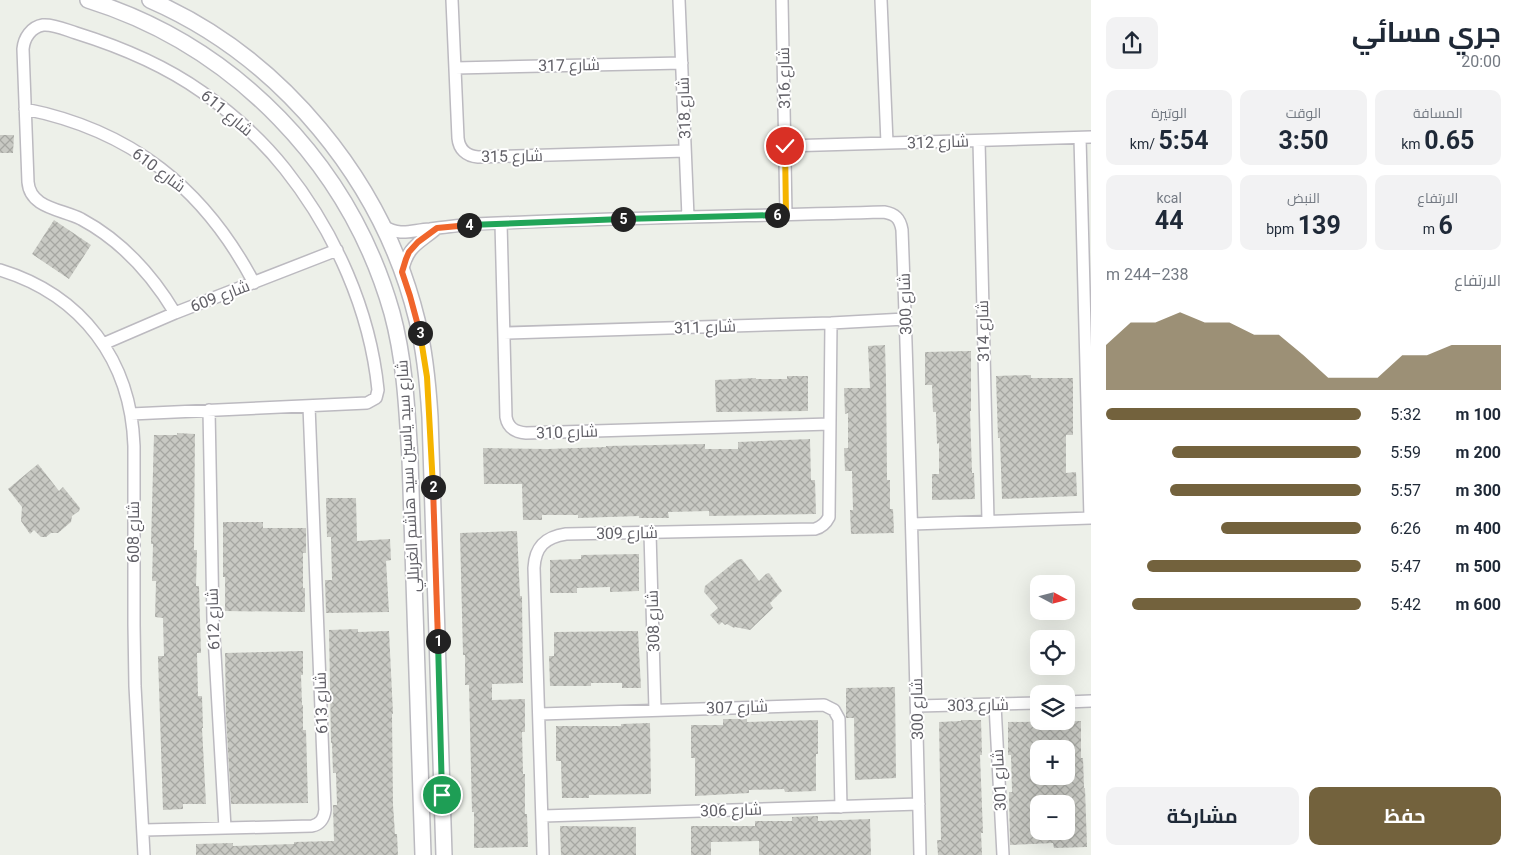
<!DOCTYPE html>
<html lang="ar">
<meta charset="utf-8">
<style>
body{margin:0;font-family:Roboto,Cairo,sans-serif;background:#f2f2f3;color:#1f2937;direction:rtl;height:100vh;display:flex;flex-direction:column;font-size:19px;white-space:nowrap}
*{box-sizing:border-box;margin:0}
p{font-size:16px;color:#747a83}
.icon{flex:none;width:28px;height:28px;fill:none;stroke:currentColor;stroke-width:2;stroke-linecap:round;stroke-linejoin:round}
.map{position:relative;flex:1;overflow:hidden;direction:ltr}
.side{display:flex;flex-direction:column;background:#fff;width:425px}
.side>*{flex:none}
.needle{width:32px;rotate:97deg}
.buttons{position:absolute;left:1030px;top:575px;display:grid;gap:10px}
.buttons a{display:grid;place-items:center;width:45px;height:45px;border-radius:10px;background:#fff;box-shadow:0 5px 20px #0002;font-size:25px}
.pin{position:absolute;display:grid;place-items:center;width:42px;height:42px;color:#fff;margin:-21px;border:2px solid #fff;border-radius:50%;box-shadow:0 1px 5px #0007}
.km{position:absolute;width:25px;height:25px;margin:-12px;border-radius:50%;background:#222;color:#fff;font-size:14px;line-height:25px;text-align:center}
.round{display:grid;place-items:center;flex:none;width:52px;height:52px;border-radius:10px;background:#f2f2f3}
.head{display:flex;align-items:center;justify-content:space-between;height:85px;padding:0 15px}
h1{font-size:28px;font-weight:700;line-height:38px}
.figures{display:grid;grid-template-columns:repeat(3,1fr);gap:8px;height:85px;padding:5px 15px}
.figures div{display:grid;align-content:center;border-radius:10px;background:#f2f2f3;text-align:center}
.figures b{font-size:25px;font-weight:700}
.figures small{font-size:14px;font-weight:400}
.figures p{font-size:14px}
.chart{height:140px;padding:10px 15px}
.chart p{display:flex;justify-content:space-between}
.chart svg{width:100%;height:90px;margin-top:5px;fill:#73623d;opacity:.7}
.cta{display:flex;gap:10px;margin-top:auto;padding:10px 15px}
.cta a{flex:1;height:58px;border-radius:10px;background:#73623d;color:#fff;font-size:20px;font-weight:700;line-height:58px;text-align:center}
.cta a+a{background:#f2f2f3;color:#1f2937}
ul{padding:0 15px;list-style:none;font-size:16px}
li{display:grid;grid-template-columns:80px 60px 1fr;align-items:center;height:38px}
li i{height:12px;border-radius:6px;background:#73623d}
main{display:flex;flex:1;min-height:0}
.map>svg:first-child{display:block}
.building{fill:url(#building-cross-hatch);fill-rule:evenodd}
.lines{fill:none;stroke-linecap:round;stroke-linejoin:round}
.street-casing{stroke:#bcbac0;stroke-width:14}
.secondary-casing{stroke:#bbbac0;stroke-width:18}
.street{stroke:#fff;stroke-width:11}
.secondary{stroke:#fff;stroke-width:15}
.split-1-casing{stroke:#fff;stroke-width:10}
.split-2-casing{stroke:#fff;stroke-width:10}
.split-3-casing{stroke:#fff;stroke-width:10}
.split-4-casing{stroke:#fff;stroke-width:10}
.split-5-casing{stroke:#fff;stroke-width:10}
.split-6-casing{stroke:#fff;stroke-width:10}
.split-7-casing{stroke:#fff;stroke-width:10}
.split-1{stroke:#22a559;stroke-width:6}
.split-2{stroke:#f0652b;stroke-width:6}
.split-3{stroke:#f5b400;stroke-width:6}
.split-4{stroke:#f0652b;stroke-width:6}
.split-5{stroke:#22a559;stroke-width:6}
.split-6{stroke:#22a559;stroke-width:6}
.split-7{stroke:#f5b400;stroke-width:6}
.labels{text-anchor:middle;dominant-baseline:central;stroke-width:4;stroke-linejoin:round;paint-order:stroke}
.street-label{font-size:16px;fill:#616067;stroke:#fff}
</style>
<main>
<section class="side">
<div class="head"><div><h1>جري مسائي</h1><p>20:00</p></div><a class="round"><svg class="icon" aria-label="share" viewBox="0 0 24 24"><path d="M12 15V3M7 8l5-5 5 5M5 13v7h14v-7"/></svg></a></div>
<div class="figures">
<div><p>المسافة</p><b>0.65<small> km</small></b></div>
<div><p>الوقت</p><b>3:50</b></div>
<div><p>الوتيرة</p><b>5:54<small> /km</small></b></div>
</div>
<div class="figures">
<div><p>الارتفاع</p><b>6<small> m</small></b></div>
<div><p>النبض</p><b>139<small> bpm</small></b></div>
<div><p>kcal</p><b>44</b></div>
</div>
<div class="chart"><p><span>الارتفاع</span>238–244 m</p>
<svg viewBox="0 0 160 44" preserveAspectRatio="none"><path d="M0 44V22L10 11L20 11L30 6L40 11L50 11L60 17L70 17L80 27L90 38L100 38L110 38L120 27L130 27L140 22L150 22L160 22V44z"/></svg>
</div>
<ul>
<li><b>100 m</b>5:32<i style="width:100%"></i></li>
<li><b>200 m</b>5:59<i style="width:74%"></i></li>
<li><b>300 m</b>5:57<i style="width:75%"></i></li>
<li><b>400 m</b>6:26<i style="width:55%"></i></li>
<li><b>500 m</b>5:47<i style="width:84%"></i></li>
<li><b>600 m</b>5:42<i style="width:90%"></i></li>
</ul>
<div class="cta"><a>حفظ</a><a>مشاركة</a></div>
</section>
<div class="map">
<svg width="1091" height="855" viewBox="0 0 1091 855">
<defs>
<pattern id="building-cross-hatch" width="8" height="8" patternUnits="userSpaceOnUse" patternTransform="scale(1.25)"><rect width="8" height="8" fill="#c8c9c3"/><path d="M0 0l8 8M0 8l8-8" fill="none" stroke="#a6a7a2"/></pattern>
</defs>
<rect width="100%" height="100%" fill="#edf0e9"/>
<path class="building" d="M0,135H14L13,153H0Z
M54,220L91,245L69,279L32,254Z
M885,345L886,380L887,480H890V509H893L894,533L851,534L850,510H853L852,471H845L844,448H848V413L845,414L844,388H870L868,346Z
M971,351V411H970L972,473H974L975,499L932,500V474H939V443L937,444L936,412H933L932,385H925V352Z
M1031,375V378H1073V435H1066V473L1076,472L1077,496L1002,499L1000,438H998L996,376Z
M787,376H808V411L716,412L715,380L756,378V379H787Z
M177,433L195,434L194,550H197L196,586H199L201,653H197L198,696H202L203,728H202L206,804H183V809L163,810L158,656H164L163,618L155,617L156,581H152L153,544H151L154,435H177Z
M810,439L811,480H815L816,514L709,516V511L668,512L669,518H639V516L578,518V515H542V520H523L522,484H484L483,448L548,449L606,447V446L705,444V449H738V442Z
M38,464L59,491L63,487L80,508L79,511L72,516L71,522L58,533H51L46,537H41L34,530L30,534L21,521L22,507L8,489Z
M326,498H356L357,541L390,539L391,560L386,561L389,612L326,613L325,580H332L331,537H327Z
M223,522H263V528H306V553H303V588H305V612L225,611V577H223Z
M517,531L520,596H522L523,683L492,684V700L525,699V732H522L523,774H525V814H527L528,847L474,848V812H472L469,685H465V655H463L460,533Z
M639,554V591L610,592V587L577,588V593H550V560L581,559V555Z
M742,559L759,581L766,574L769,573L782,591L770,603L773,608L750,630L735,627L734,628L727,624L725,625L722,622L719,625L710,615L718,608L704,592L705,586L737,560Z
M358,629V632L389,631L393,714H392L393,805L395,834H397L398,855H196V844L233,843V846L294,844V842L334,841L333,805H337L336,773H333L332,743H331L329,630Z
M638,631L641,688H622V683H591V686H550L549,656H554V632Z
M303,651V675H301L302,705H303V730H306L308,803L231,804L226,714L225,653Z
M895,687L896,778L855,780L854,718H846V688Z
M723,719H747V722L818,720V754H816V791L785,792L784,789L749,790V793L695,796V758H691V725H723Z
M961,720H981L982,755H980L983,833H981L982,855H938L937,840H941L939,722L961,721Z
M1081,721V758H1083L1084,788H1085L1087,847L1054,848L1053,843L1010,845L1009,792H1012L1011,755H1008V722ZM1039,749H1066V776H1039ZM1039,804H1066V831H1039Z
M650,723L651,794L589,795V798H562L561,761H556V726H621V724Z
M818,816V821L870,819L871,855H759V841L711,842V855H691V826H755V821H792V817Z
M560,826L636,827V855H561Z"/>
<g class="lines">
<defs>
<path id="street" d="M452,0L458,138C459,149 466,156 478,157L685,151
M679,0L688,217
M782,0L786,215
M881,0L887,143
M455,68L682,63
M25,109C131,130 204,188 254,283
M1080,138L1090,518
M979,141L988,521
M785,146L1091,137
M501,223L506,417C508,428 515,432 526,433L830,424
M383,226C402,237 411,230 430,229C445,227 460,225 475,224C611,218 748,216 884,212C895,214 900,218 902,230C910,438 915,646 920,855
M0,270C82,295 131,360 134,446V625L135,686L144,855
M402,272C408,246 417,245 435,230
M504,333L831,323L905,319
M103,344L175,313L337,250
M209,410L213,619L225,828
M131,414L367,403L376,398L378,390C370,310 335,232 285,169C262,140 233,114 202,92C164,65 121,47 76,33C66,30 54,24 43,25C31,27 24,38 23,49L28,182C30,208 61,209 81,219C122,241 151,273 175,313
M912,524L1091,518
M650,533L655,710
M1066,702L1091,701
M995,705L1003,855
M917,706L1039,703
M540,714L824,705L834,710L839,719L841,807
M543,816L919,804
M144,830L312,826C321,824 324,818 325,810L309,406
M543,855L534,568C535,547 545,537 566,534L815,529C822,527 826,523 829,517L831,323"/>
<path id="secondary" d="M88,0C235,46 350,165 392,313C405,361 407,410 410,459L423,855
M150,0C281,57 383,181 417,320C425,352 428,384 430,417L444,855"/>
</defs>
<use href="#street" class="street-casing"/>
<use href="#secondary" class="secondary-casing"/>
<use href="#street" class="street"/>
<use href="#secondary" class="secondary"/>
</g>
<g class="lines">
<defs>
<path id="split-1" d="M438,641L442,795"/>
<path id="split-2" d="M433,487L438,641"/>
<path id="split-3" d="M420,333L427,377L433,487"/>
<path id="split-4" d="M420,333L410,296L402,272L406,259L409,252L418,242L437,228L469,225"/>
<path id="split-5" d="M469,225L623,219"/>
<path id="split-6" d="M623,219L777,215"/>
<path id="split-7" d="M777,215H786L785,146"/>
</defs>
<use href="#split-1" class="split-1-casing"/>
<use href="#split-2" class="split-2-casing"/>
<use href="#split-3" class="split-3-casing"/>
<use href="#split-4" class="split-4-casing"/>
<use href="#split-5" class="split-5-casing"/>
<use href="#split-6" class="split-6-casing"/>
<use href="#split-7" class="split-7-casing"/>
<use href="#split-1" class="split-1"/>
<use href="#split-2" class="split-2"/>
<use href="#split-3" class="split-3"/>
<use href="#split-4" class="split-4"/>
<use href="#split-5" class="split-5"/>
<use href="#split-6" class="split-6"/>
<use href="#split-7" class="split-7"/>
</g>
<g class="labels">
<g class="street-label">
<text transform="translate(569 65) rotate(-1)">شارع 317</text>
<text transform="translate(784 78) rotate(-91)">شارع 316</text>
<text transform="translate(684 108) rotate(-92)">شارع 318</text>
<text transform="translate(227 113) rotate(40)">شارع 611</text>
<text transform="translate(938 142) rotate(-2)">شارع 312</text>
<text transform="translate(512 156) rotate(-1)">شارع 315</text>
<text transform="translate(159 170) rotate(37)">شارع 610</text>
<text transform="translate(220 296) rotate(-21)">شارع 609</text>
<text transform="translate(905 304) rotate(-92)">شارع 300</text>
<text transform="translate(705 327) rotate(-2)">شارع 311</text>
<text transform="translate(983 331) rotate(-91)">شارع 314</text>
<text transform="translate(567 432) rotate(-2)">شارع 310</text>
<text transform="translate(408 476) rotate(-93)">شارع سيد ياسين سيد هاشم الغربللي</text>
<text transform="translate(133 532) rotate(-90)">شارع 608</text>
<text transform="translate(627 533) rotate(-1)">شارع 309</text>
<text transform="translate(213 619) rotate(-92)">شارع 612</text>
<text transform="translate(653 621) rotate(-92)">شارع 308</text>
<text transform="translate(321 703) rotate(-92)">شارع 613</text>
<text transform="translate(978 705) rotate(-1)">شارع 303</text>
<text transform="translate(737 707) rotate(-2)">شارع 307</text>
<text transform="translate(917 709) rotate(-91)">شارع 300</text>
<text transform="translate(999 780) rotate(-93)">شارع 301</text>
<text transform="translate(731 810) rotate(-2)">شارع 306</text>
</g>
</g>
</svg>
<div class="buttons">
<a><svg class="needle" viewBox="-14 -14 28 28"><path d="M0-13l5 13h-10z" fill="#e53935"/><path d="M0 13l5-13h-10z" fill="#747a83"/></svg></a>
<a><svg class="icon" aria-label="locate" viewBox="0 0 24 24"><circle cx="12" cy="12" r="6"/><path d="M12 2v4M12 18v4M2 12h4M18 12h4"/></svg></a>
<a><svg class="icon" aria-label="layers" viewBox="0 0 24 24"><path d="M12 4l9 5-9 5-9-5zM3 14l9 5 9-5"/></svg></a>
<a>+</a>
<a>−</a>
</div>
<div class="pin" style="left:442px;top:795px;background:#1e9e55"><svg class="icon" aria-label="arrive" viewBox="0 0 24 24"><path d="M6 21V4h12l-3 4 3 4H6"/></svg></div>
<div class="pin" style="left:785px;top:146px;background:#d93025"><svg class="icon" aria-label="check" viewBox="0 0 24 24"><path d="M5 12l5 5 9-10"/></svg></div>
<b class="km" style="left:438px;top:641px">1</b>
<b class="km" style="left:433px;top:487px">2</b>
<b class="km" style="left:420px;top:333px">3</b>
<b class="km" style="left:469px;top:225px">4</b>
<b class="km" style="left:623px;top:219px">5</b>
<b class="km" style="left:777px;top:215px">6</b>
</div>
</main>
